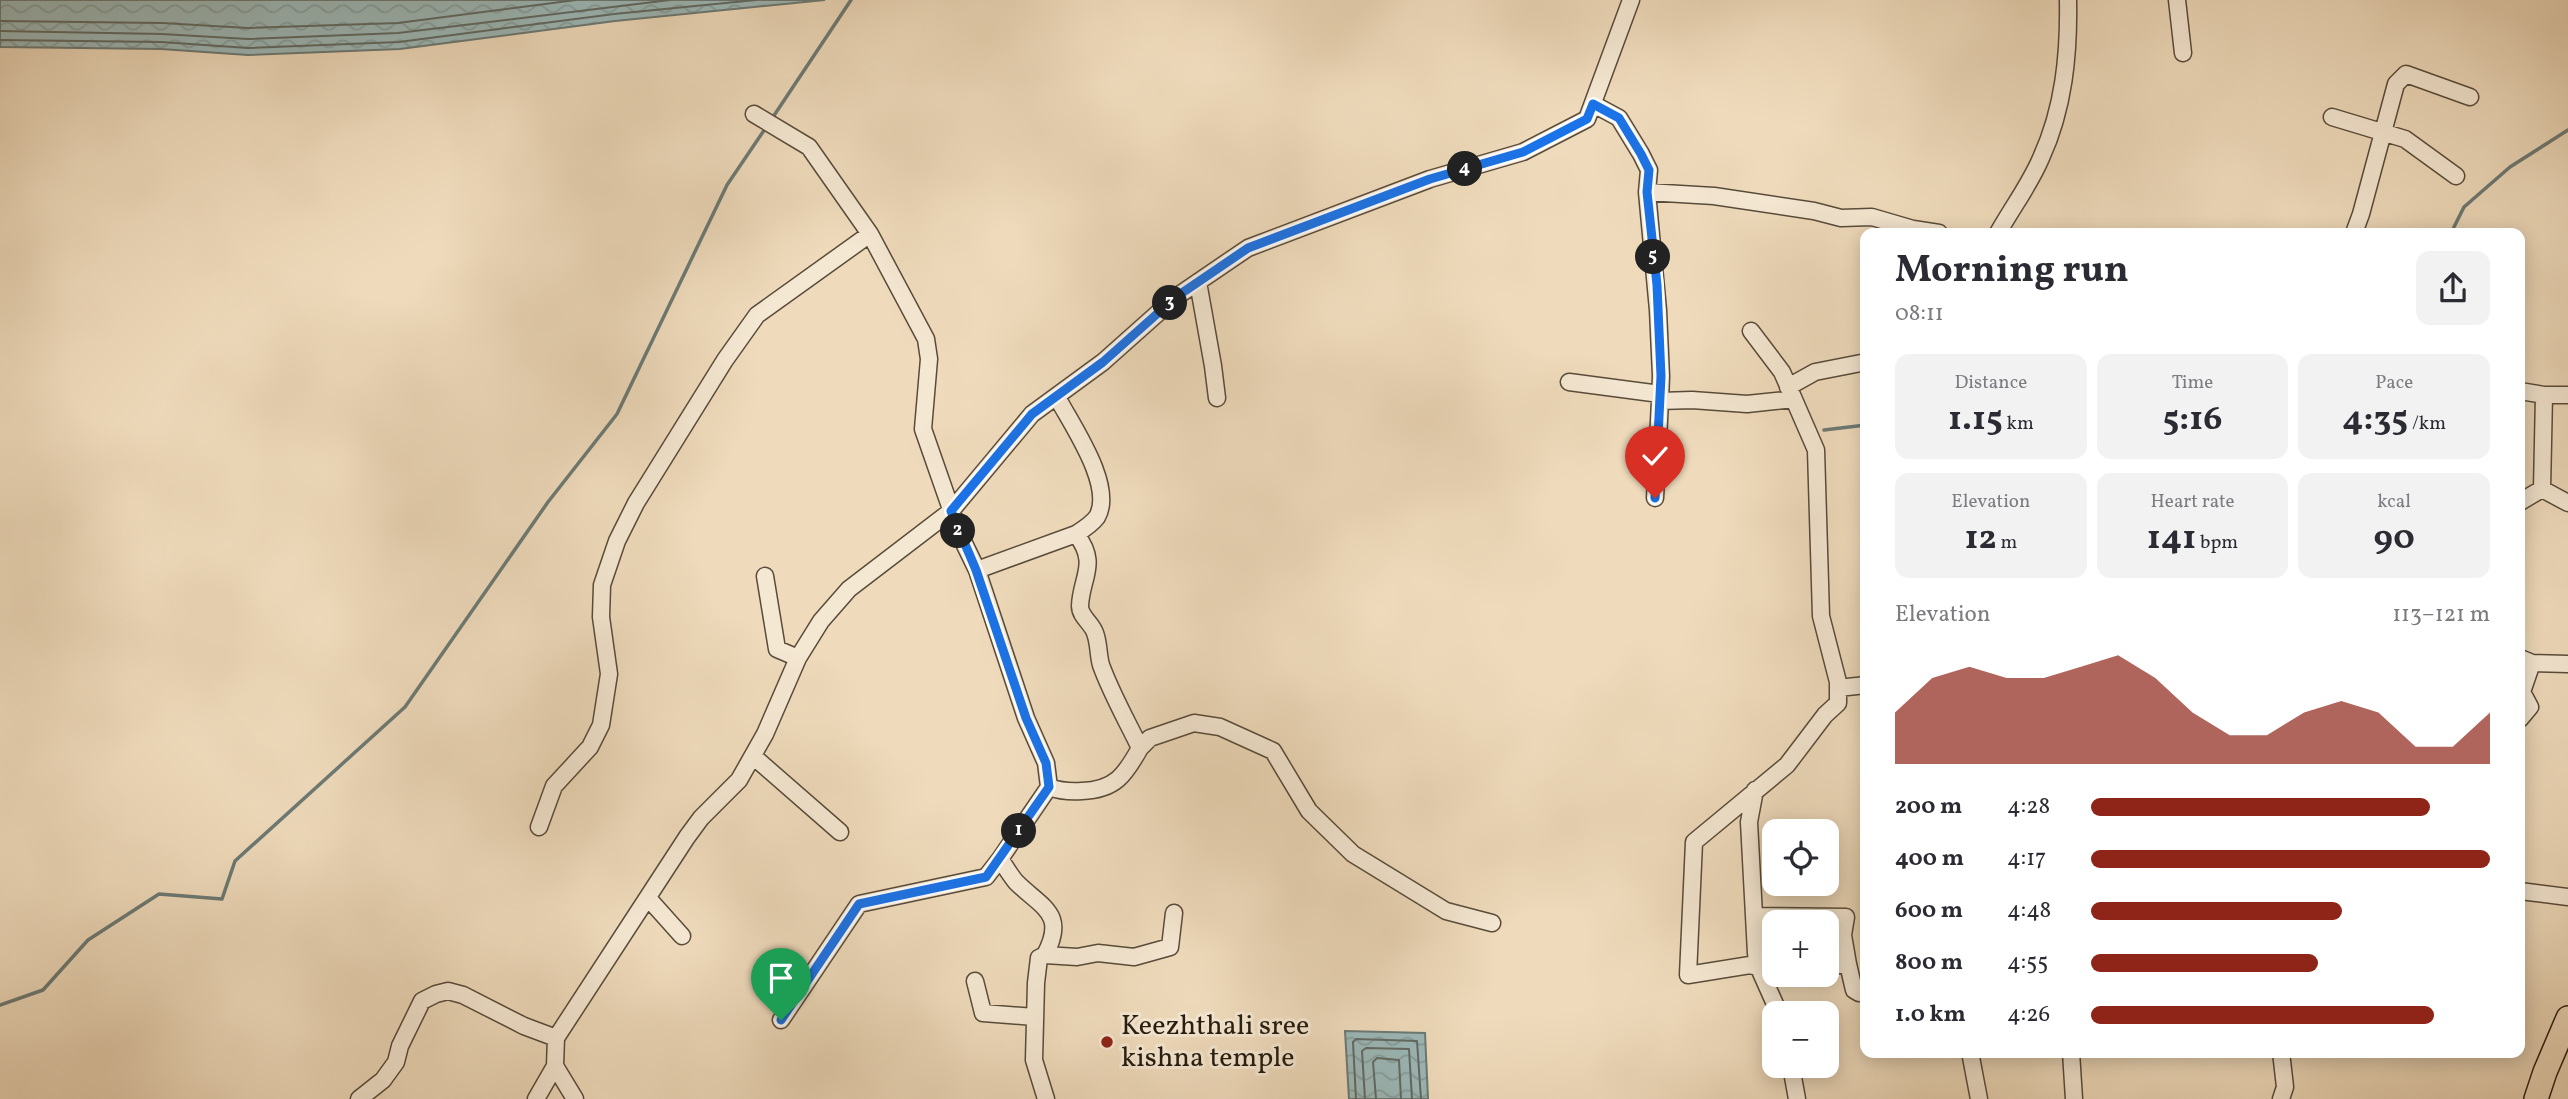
<!DOCTYPE html>
<meta charset="utf-8">
<style>
body{margin:0;font-family:Vollkorn,serif;background:#f2f2f3;color:#2b2b33;height:100vh;display:flex;flex-direction:column;font-size:26px;white-space:nowrap}
*{box-sizing:border-box;margin:0}
p{font-size:23px;color:#7c7c81}
.icon{flex:none;width:38px;height:38px;fill:none;stroke:currentColor;stroke-width:2;stroke-linecap:round;stroke-linejoin:round}
.map{position:relative;flex:1;overflow:hidden}
.side{position:absolute;left:1860px;top:228px;width:665px;height:830px;display:flex;flex-direction:column;background:#fff;border-radius:14px;box-shadow:0 4px 18px #0003}
.side>*{flex:none}
.buttons{position:absolute;left:1762px;top:819px;display:grid;gap:14px}
.buttons a{display:grid;place-items:center;width:77px;height:77px;border-radius:14px;background:#fff;box-shadow:0 4px 18px #0003;font-size:35px}
.pin{position:absolute;display:grid;place-items:center;width:60px;height:60px;color:#fff;margin:-72px -30px;border-radius:50% 50% 50% 0;rotate:-45deg;box-shadow:0 0 7px #0007}
.pin .icon{rotate:45deg}
.km{position:absolute;width:35px;height:35px;margin:-18px;border-radius:50%;background:#222;color:#fff;font-size:19px;line-height:35px;text-align:center}
.round{display:grid;place-items:center;flex:none;width:74px;height:74px;border-radius:14px;background:#f2f2f3}
.headline{display:flex;align-items:center;justify-content:space-between;height:119px;padding:0 35px}
h1{font-size:38px;font-weight:700;line-height:52px}
.metrics{display:grid;grid-template-columns:repeat(3,1fr);gap:10px;height:119px;padding:7px 35px}
.metrics div{display:grid;align-content:center;border-radius:14px;background:#f2f2f3;text-align:center}
.metrics b{font-size:35px;font-weight:700}
.metrics small{font-size:19px;font-weight:400}
.metrics p{font-size:19px}
.chart{height:196px;padding:14px 35px}
.chart p{display:flex;justify-content:space-between}
.chart svg{width:100%;height:126px;margin-top:7px;fill:#8f2418;opacity:.7}
ul{padding:0 35px;list-style:none;font-size:23px}
li{display:grid;grid-template-columns:112px 84px 1fr;align-items:center;height:52px}
li i{height:18px;border-radius:9px;background:#8f2418}
.map>svg:first-child{display:block}
.water{fill:url(#water-waves);stroke:#6c7a75;stroke-width:2}
.lines{fill:none;stroke-linecap:round;stroke-linejoin:round}
.shore{stroke:#606a64;stroke-width:2}
.stream{stroke:#6c7a75;stroke-width:3.5}
.minor-casing{stroke:#584b3a;stroke-width:19}
.highway-casing{stroke:#251b0e;stroke-width:26}
.minor{stroke:#f5e8d3;stroke-width:16}
.highway{stroke:#efdbbc;stroke-width:23}
.route-casing{stroke:#fff;stroke-width:14}
.route{stroke:#1a73e8;stroke-width:9}
.poi-dot{fill:#8f2418;stroke:#f5e8d3;stroke-width:2.5}
.labels{text-anchor:middle;dominant-baseline:central;stroke-width:6;stroke-linejoin:round;paint-order:stroke}
.poi-label{font-size:28px;fill:#251b0e;stroke:#f5e8d3;text-anchor:start}
</style>
<div class="map">
<svg width="2568" height="1099" viewBox="0 0 2568 1099">
<defs>
<pattern id="water-waves" width="16" height="10" patternUnits="userSpaceOnUse" patternTransform="scale(1.75)"><rect width="16" height="10" fill="#9cb9b9"/><path d="M0 5q4-4 8 0t8 0" fill="none" stroke="#869e9e"/></pattern>
</defs>
<rect width="100%" height="100%" fill="#efdbbc"/>
<filter id="stains"><feTurbulence type="fractalNoise" baseFrequency=".00286" numOctaves="4"/><feColorMatrix values="0 0 0 0 .2 0 0 0 0 .09 0 0 0 0 .02 0 0 0 .5 -.17"/></filter>
<radialGradient id="worn" r=".72"><stop offset=".6" stop-color="#630" stop-opacity="0"/><stop offset="1" stop-color="#630" stop-opacity=".3"/></radialGradient>
<path class="water" d="M0,0H825L615,21L400,49L248,55L161,49L0,47Z
M1345,1031L1425,1033L1428,1099H1349Z"/>
<g class="lines">
<path class="shore" d="M0,21L162,23L248,28L398,23L576,0
M0,31L162,34L248,39L398,33L670,0
M0,40L161,42L248,48L399,42L614,14L756,0
M1356,1099L1353,1042L1356,1039L1417,1041L1421,1099
M1365,1099L1362,1051L1366,1048L1409,1049L1412,1099
M1376,1099L1373,1062L1377,1058L1399,1060L1401,1099"/>
<path class="stream" d="M771,120L851,0
M2451,233L2464,207L2510,167L2568,130
M1824,430L1866,425
M0,1005L43,990L88,940L159,894L222,899L235,861L405,707L548,502L617,414L727,185L767,126"/>
<defs>
<path id="minor" d="M2177,0L2183,53
M1593,104L1619,118L1641,154L1649,170L1647,192L1658,310L1661,376L1660,401L1692,400L1747,404L1794,399
M754,114L809,147L870,234L926,339L929,359L923,429L960,535L977,570L1026,718L1046,763L1049,787C1060,791 1070,792 1082,791C1115,790 1125,775 1140,748C1127,721 1111,693 1101,665C1098,655 1099,643 1095,633C1092,623 1080,617 1080,606C1081,577 1099,564 1076,534C1084,529 1092,524 1097,517C1115,486 1071,424 1057,397
M2332,117L2405,139L2456,176
M1647,192L1714,196L1814,211L1841,218L1872,217L1913,229L1939,233
M1998,233C2012,208 2030,184 2041,158C2064,108 2069,54 2068,0
M2354,233L2361,214L2396,84L2406,74L2470,97
M1198,282L1213,366L1217,398
M1751,331L1782,372L1816,450L1821,616L1838,682V703L1825,715L1787,765L1694,842L1688,975L1750,965L1774,972
M1569,382L1660,394
M1788,387L1815,372L1866,362
M2520,391L2544,395L2542,489L2568,503
M2544,395H2568
M1655,498L1660,401
M2520,502L2542,489
M977,570L1076,534
M765,576L777,649L798,658
M2520,658L2532,663L2568,664
M1838,688L1866,685
M2520,719L2530,707L2522,692L2532,663
M1140,748L1150,738L1194,723L1220,727L1273,751L1309,811L1353,854L1446,911L1492,923
M754,757L840,832
M1755,790L1749,822L1756,953L1758,966L1779,1013
M539,827L554,786L590,747L601,725L609,674L601,617L602,585L617,541L636,503L725,360L757,315L870,234
M2520,891L2568,897
M648,898L682,936
M1755,916L1846,917L1843,935L1848,964
M1045,955C1067,913 1042,908 1016,882C1010,875 1005,866 1000,859L1049,787
M1827,966L1848,964L1854,990L1859,993L1866,992
M975,981L983,1013L1034,1017
M781,1020L859,904L986,877L1000,859
M1970,1052L1979,1099
M2071,1052L2074,1099
M555,1066L575,1099
M1791,1066L1797,1099
M359,1099L383,1080L396,1062L400,1046L422,1001L436,994L448,991L463,995L524,1026L556,1038
M536,1099L555,1066L556,1038L687,837L701,818L739,780L765,734L798,658L821,621L849,589L951,511L1032,414L1103,362L1176,297L1248,248L1430,179L1523,152L1587,119L1631,0
M1046,1099L1034,1060L1036,983L1039,958L1045,955L1077,957L1098,953L1134,957L1170,947L1174,913
M2281,1099L2285,1087L2281,1052"/>
<path id="highway" d="M2536,1099L2545,1072L2568,1018"/>
</defs>
<use href="#minor" class="minor-casing"/>
<use href="#highway" class="highway-casing"/>
<use href="#minor" class="minor"/>
<use href="#highway" class="highway"/>
</g>
<g class="lines">
<defs>
<path id="route" d="M781,1020L859,904L986,877L1049,787L1046,763L1026,718L976,570L951,511L1032,414L1103,362L1176,297L1248,248L1430,179L1523,152L1587,119L1593,104L1619,118L1641,154L1649,170L1647,192L1657,285L1661,376L1655,498"/>
</defs>
<use href="#route" class="route-casing"/>
<use href="#route" class="route"/>
</g>
<circle class="poi-dot" cx="1107" cy="1042" r="7"/>
<g class="labels">
<g class="poi-label">
<text x="1121" y="1026">Keezhthali sree<tspan x="1121" dy="32">kishna temple</tspan></text>
</g>
</g>
<rect width="100%" height="100%" filter="url(#stains)"/>
<rect width="100%" height="100%" fill="url(#worn)"/>
</svg>
<div class="buttons">
<a><svg class="icon" aria-label="locate" viewBox="0 0 24 24"><circle cx="12" cy="12" r="6"/><path d="M12 2v4M12 18v4M2 12h4M18 12h4"/></svg></a>
<a>+</a>
<a>−</a>
</div>
<div class="pin" style="left:781px;top:1020px;background:#1e9e55"><svg class="icon" aria-label="arrive" viewBox="0 0 24 24"><path d="M6 21V4h12l-3 4 3 4H6"/></svg></div>
<div class="pin" style="left:1655px;top:498px;background:#d93025"><svg class="icon" aria-label="check" viewBox="0 0 24 24"><path d="M5 12l5 5 9-10"/></svg></div>
<b class="km" style="left:1019px;top:831px">1</b>
<b class="km" style="left:958px;top:531px">2</b>
<b class="km" style="left:1170px;top:303px">3</b>
<b class="km" style="left:1465px;top:169px">4</b>
<b class="km" style="left:1653px;top:257px">5</b>
<section class="side">
<div class="headline"><div><h1>Morning run</h1><p>08:11</p></div><a class="round"><svg class="icon" aria-label="share" viewBox="0 0 24 24"><path d="M12 15V3M7 8l5-5 5 5M5 13v7h14v-7"/></svg></a></div>
<div class="metrics">
<div><p>Distance</p><b>1.15<small> km</small></b></div>
<div><p>Time</p><b>5:16</b></div>
<div><p>Pace</p><b>4:35<small> /km</small></b></div>
</div>
<div class="metrics">
<div><p>Elevation</p><b>12<small> m</small></b></div>
<div><p>Heart rate</p><b>141<small> bpm</small></b></div>
<div><p>kcal</p><b>90</b></div>
</div>
<div class="chart"><p><span>Elevation</span>113–121 m</p>
<svg viewBox="0 0 160 44" preserveAspectRatio="none"><path d="M0 44V26L10 14L20 10L30 14L40 14L50 10L60 6L70 14L80 26L90 34L100 34L110 26L120 22L130 26L140 38L150 38L160 26V44z"/></svg>
</div>
<ul>
<li><b>200 m</b>4:28<i style="width:85%"></i></li>
<li><b>400 m</b>4:17<i style="width:100%"></i></li>
<li><b>600 m</b>4:48<i style="width:63%"></i></li>
<li><b>800 m</b>4:55<i style="width:57%"></i></li>
<li><b>1.0 km</b>4:26<i style="width:86%"></i></li>
</ul>
</section>
</div>
